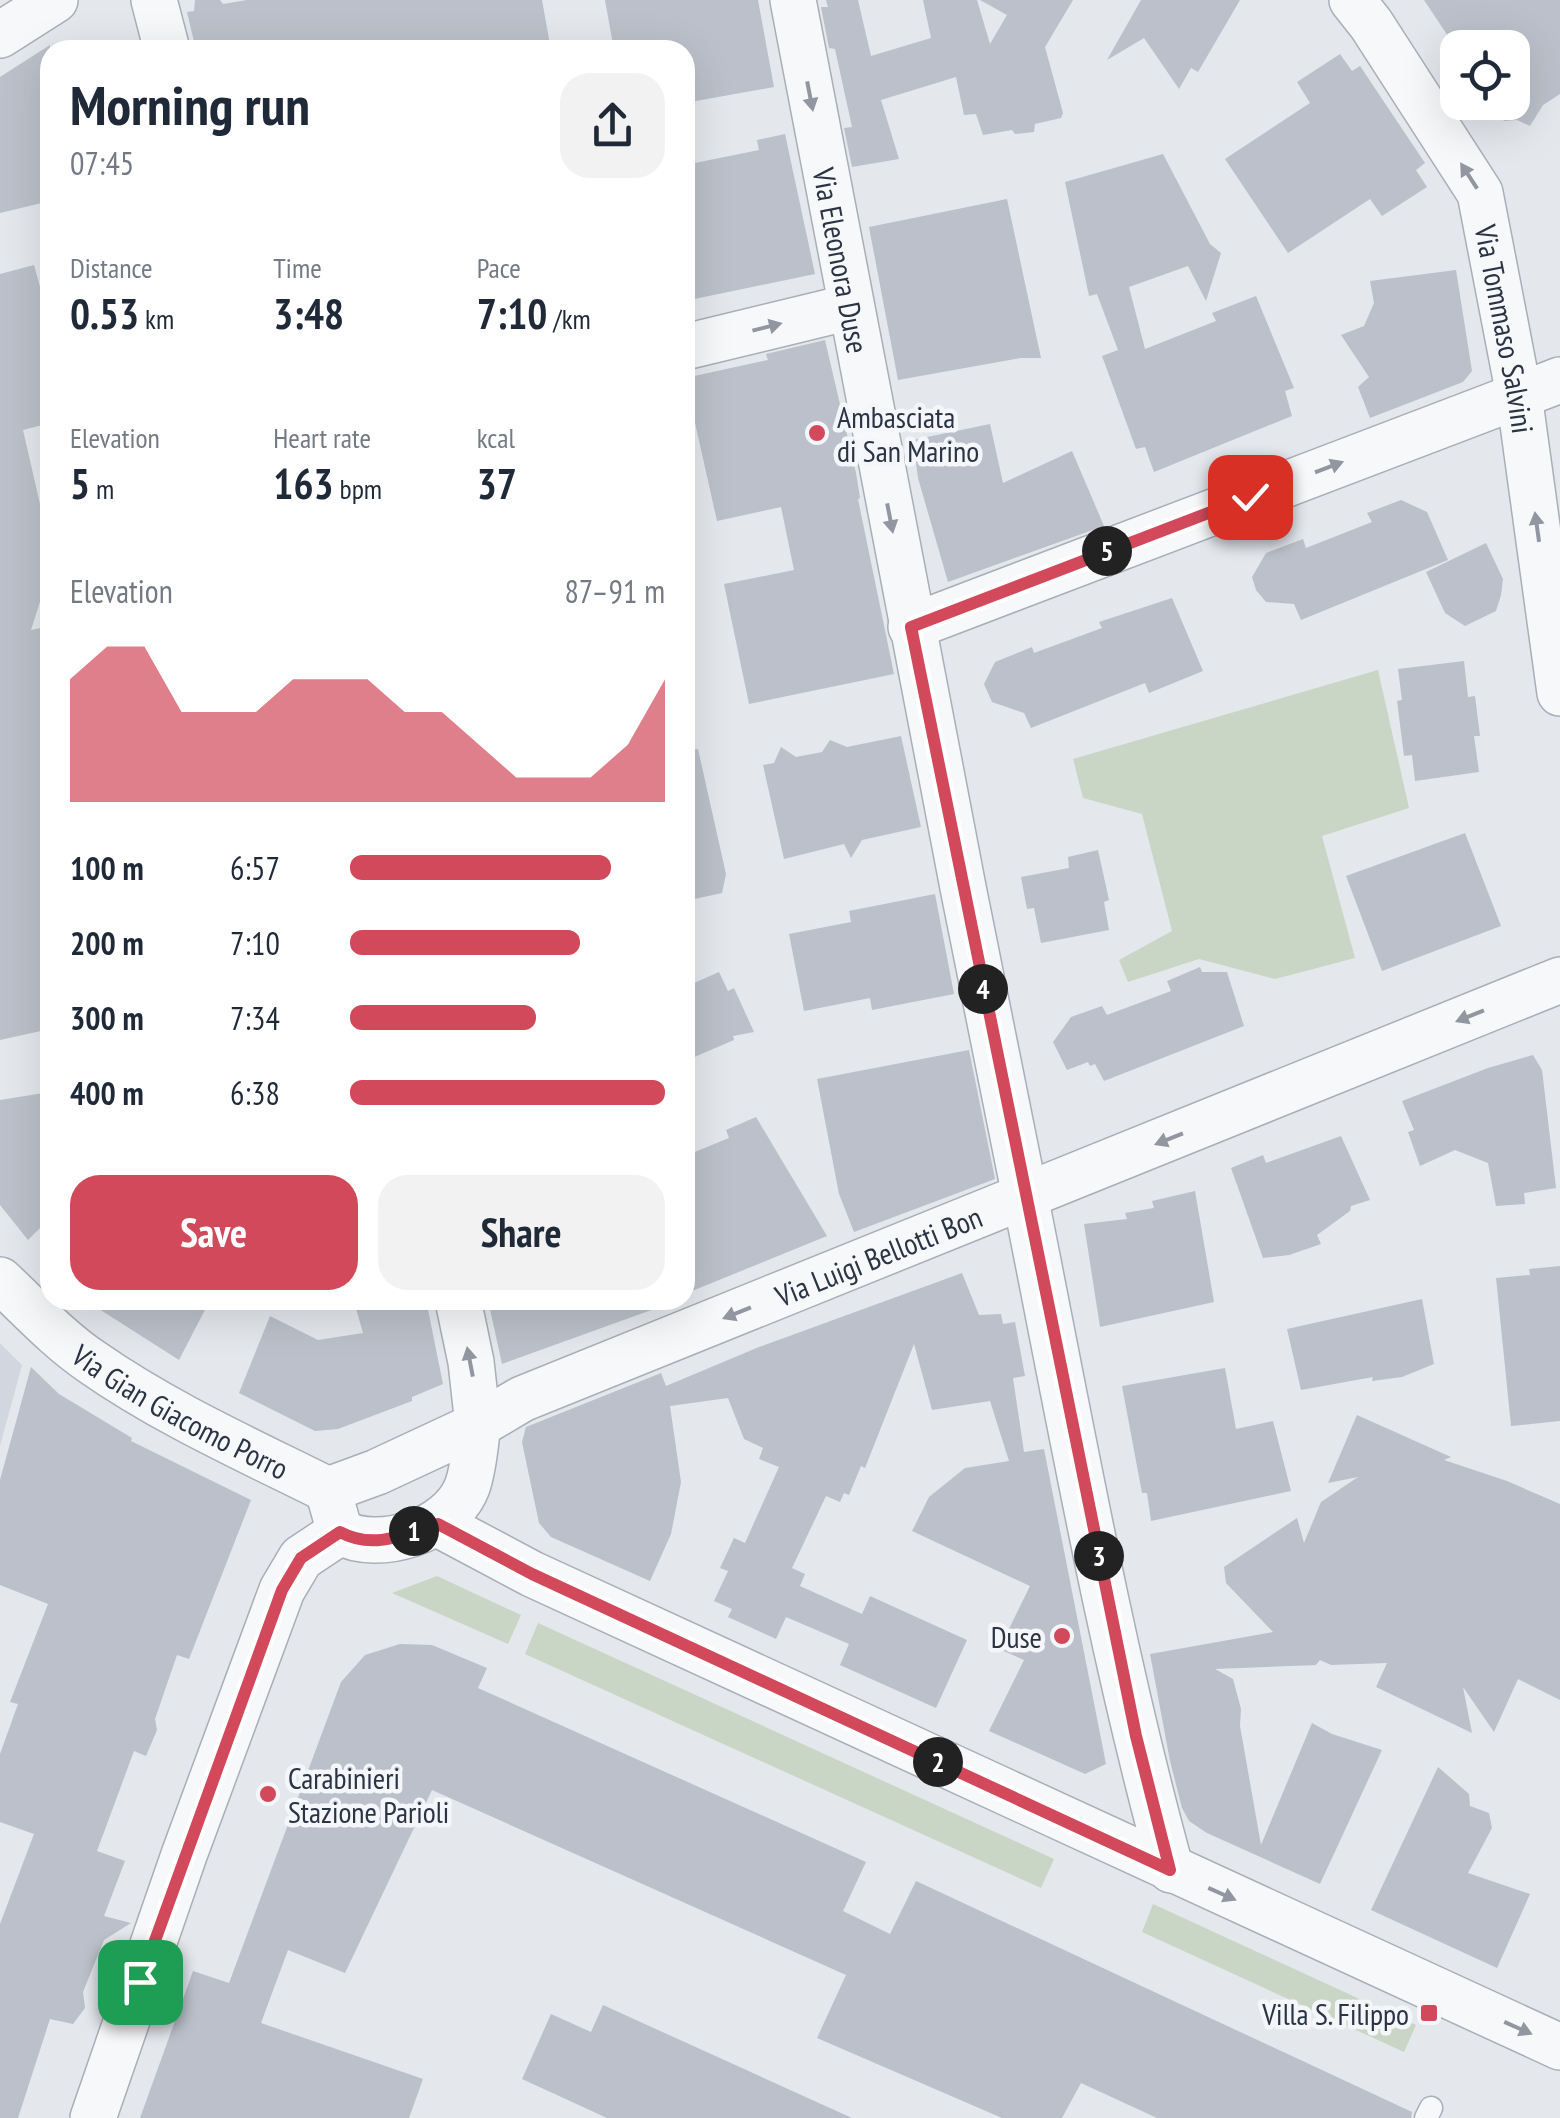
<!DOCTYPE html>
<meta charset="utf-8">
<style>
body{margin:0;font-family:"PT Sans Narrow",sans-serif;background:#f2f2f3;color:#1f2937;height:100vh;display:flex;flex-direction:column;font-size:38px;white-space:nowrap}
*{box-sizing:border-box;margin:0}
p{font-size:32px;color:#747a83}
.icon{flex:none;width:55px;height:55px;fill:none;stroke:currentColor;stroke-width:2;stroke-linecap:round;stroke-linejoin:round}
.map{position:relative;flex:1;overflow:hidden}
.drawer{position:absolute;left:40px;top:40px;width:655px;height:1270px;display:flex;flex-direction:column;background:#fff;border-radius:30px;box-shadow:0 10px 40px #0002}
.drawer>*{flex:none}
.fabs{position:absolute;left:1440px;top:30px;display:grid;gap:20px}
.fabs a{display:grid;place-items:center;width:90px;height:90px;border-radius:20px;background:#fff;box-shadow:0 10px 40px #0002;font-size:50px}
.pin{position:absolute;display:grid;place-items:center;width:85px;height:85px;color:#fff;margin:-42px;border-radius:20px;box-shadow:0 5px 15px #0006}
.km{position:absolute;width:50px;height:50px;margin:-25px;border-radius:50%;background:#222;color:#fff;font-size:28px;line-height:50px;text-align:center}
.round{display:grid;place-items:center;flex:none;width:105px;height:105px;border-radius:30px;background:#f2f2f3}
.summary{display:flex;align-items:center;justify-content:space-between;height:170px;padding:0 30px}
h1{font-size:55px;font-weight:700;line-height:75px}
.metrics{display:grid;grid-template-columns:repeat(3,1fr);gap:15px;height:170px;padding:10px 30px}
.metrics div{display:grid;align-content:center}
.metrics b{font-size:42px;font-weight:700}
.metrics small{font-size:28px;font-weight:400}
.metrics p{font-size:28px}
.chart{height:280px;padding:20px 30px}
.chart p{display:flex;justify-content:space-between}
.chart svg{width:100%;height:180px;margin-top:10px;fill:#d1495b;opacity:.7}
.primary-button{display:flex;gap:20px;margin-top:auto;padding:20px 30px}
.primary-button a{flex:1;height:115px;border-radius:30px;background:#d1495b;color:#fff;font-size:40px;font-weight:700;line-height:115px;text-align:center}
.primary-button a+a{background:#f2f2f3;color:#1f2937}
ul{padding:0 30px;list-style:none;font-size:32px}
li{display:grid;grid-template-columns:160px 120px 1fr;align-items:center;height:75px}
li i{height:25px;border-radius:12px;background:#d1495b}
.map>svg:first-child{display:block}
.built{fill:#d2d6de}
.green{fill:#c9d6c5}
.building{fill:#bbc0ca}
.lines{fill:none;stroke-linecap:round;stroke-linejoin:round}
.service-casing{stroke:#a9aeb7;stroke-width:25}
.minor-casing{stroke:#a9aeb7;stroke-width:48}
.service{stroke:#f7f8fa;stroke-width:22}
.minor{stroke:#f7f8fa;stroke-width:45}
.oneway{fill:#9196a0}
.route-casing{stroke:#fff;stroke-width:20}
.route{stroke:#d1495b;stroke-width:12}
.poi-dot{fill:#d1495b;stroke:#f4f6f9;stroke-width:4}
.labels{text-anchor:middle;dominant-baseline:central;stroke-width:9;stroke-linejoin:round;paint-order:stroke}
.street-label{font-size:30px;fill:#2b3445;stroke:#f4f6f9}
.poi-label{font-size:30px;fill:#2b3445;stroke:#f4f6f9;text-anchor:start}
</style>
<div class="map">
<svg width="1560" height="2118" viewBox="0 0 1560 2118">
<rect width="100%" height="100%" fill="#e4e7ec"/>
<path class="built" d="M0,1343L22,1365L0,1446Z"/>
<path class="green" d="M1378,670L1409,808L1322,836L1355,958L1275,979L1199,959L1128,982L1119,960L1172,931L1142,814L1083,798L1073,759Z
M437,1576L521,1615L508,1644L392,1593Z
M538,1623L1054,1859L1041,1888L525,1654Z
M1153,1904L1416,2025L1404,2052L1142,1932Z"/>
<path class="building" d="M195,0H220L223,4L247,0H542L551,50H196L187,12L194,11Z
M605,0H758L774,87L685,103V50H614Z
M826,0H858L871,56L931,38L923,0H977L990,44L1007,15L980,0H1073L1045,47L1063,113L1061,118L1035,124L1034,132L1015,134L1012,130L983,135L976,114L964,115L956,77L881,100L899,159L852,167L844,128L852,127L835,49L829,48L821,7H828Z
M1141,0H1240L1198,72L1191,68L1179,89L1144,38L1107,60Z
M1424,0H1560V94L1543,105L1530,126L1517,120L1504,121L1491,102H1512V48H1458V51Z
M50,45V201L0,213V77Z
M1340,54L1352,71L1360,66L1425,163L1416,170L1427,187L1382,216L1370,199L1288,253L1225,159L1310,103L1297,82Z
M785,134L815,274L685,301V165L759,150L757,140Z
M1163,154L1210,244L1221,253L1206,301L1188,266L1129,287L1145,349L1216,321L1212,313L1256,296L1294,388L1285,391L1292,416L1154,472L1145,447L1136,449L1102,356L1118,350L1097,294L1089,296L1065,182Z
M1007,199L1041,358H1021L898,380L869,227Z
M34,265L50,323V423L23,430L48,539L45,543L50,570L31,630L50,626V1029L0,1040V274Z
M1456,270L1472,371L1463,382L1370,418L1358,387L1369,377L1341,335L1364,326L1374,303L1370,281Z
M825,340L856,473L860,498L858,499L894,674L749,704L724,584L794,570L781,507L717,521L685,378L768,360L766,354Z
M990,424L1003,483L1072,451L1104,526L948,582L918,478L913,440Z
M1401,500L1427,512L1448,560L1301,620L1294,604L1266,602L1256,590L1252,577L1266,553L1303,539L1306,548L1372,522L1367,513Z
M1486,543L1503,579L1501,595L1496,611L1465,626L1445,613L1426,572Z
M1172,598L1203,671L1149,693L1145,683L1031,728L1024,713L992,702L984,684L995,662L1032,647L1034,653L1102,628L1099,622Z
M1464,661L1468,697L1475,696L1480,736H1474L1479,772L1415,781L1412,755L1404,756L1397,701L1402,700L1398,669Z
M901,736L921,827L862,840L851,858L844,844L784,859L763,765L774,763L781,747L796,757L822,752L830,740L847,747Z
M698,749L726,874L722,893L685,901V750Z
M1465,833L1501,926L1382,971L1346,876Z
M1098,850L1109,900L1104,902L1109,930L1041,943L1034,908L1027,909L1021,877L1069,868L1068,857Z
M935,894L954,994L872,1010L870,998L804,1011L789,934L851,922L849,911Z
M1200,967L1202,972H1227L1244,1026L1104,1081L1095,1064L1090,1066L1088,1062L1067,1070L1053,1042L1071,1017L1102,1006L1107,1015L1171,991L1167,981Z
M719,972L728,991L734,988L754,1032L733,1036L734,1040L685,1061V987Z
M969,1050L995,1179L854,1232L839,1194L817,1079Z
M1533,1055L1542,1070L1556,1188L1524,1193L1525,1204L1496,1206L1488,1163L1455,1150L1420,1166L1408,1132L1414,1130L1402,1101L1488,1068Z
M50,1092V1218L28,1240L0,1205V1100Z
M756,1117L827,1236L692,1291L685,1274V1156L729,1138L726,1130Z
M1341,1136L1370,1200L1351,1206L1350,1211L1317,1235L1321,1244L1289,1255L1263,1258L1231,1168L1263,1155L1266,1163Z
M1195,1191L1214,1302L1100,1327L1084,1224L1127,1219L1125,1213L1154,1208L1152,1201Z
M1560,1266V1421L1511,1426L1496,1278L1530,1275L1529,1269Z
M962,1273L979,1315L1001,1314L1003,1324L1015,1322L1025,1376L1013,1378L1024,1452L1044,1449L1106,1764L1085,1774L989,1731L1024,1660L999,1649L1030,1586L912,1531L929,1497L965,1468L1009,1461L990,1401L932,1410L914,1344L865,1468L861,1466L849,1495L844,1493L840,1502L826,1496L792,1568L805,1574L800,1586L862,1614L870,1596L967,1640L936,1708L840,1665L849,1644L786,1617L776,1639L728,1617L732,1609L714,1601L728,1571L720,1568L734,1538L745,1543L779,1467L759,1459L763,1448L744,1439L728,1398L670,1406L681,1482L671,1534L650,1581L551,1537L539,1523L522,1442L526,1427L661,1373L666,1386L759,1347Z
M1422,1299L1434,1364L1402,1377L1372,1381L1373,1377L1301,1390L1287,1329Z
M85,1300H210L179,1360Z
M380,1300H426L443,1384L412,1397V1401L338,1429L315,1431L239,1393L270,1316L318,1340L363,1333L355,1305Z
M488,1300H667L668,1304L502,1364Z
M31,1367L59,1394L132,1438L131,1441L251,1500L189,1659L177,1655L155,1719L157,1730L146,1756L134,1751L97,1851L125,1861L104,1916L131,1923L104,1940L83,1992L85,2008L73,2024L50,2019L18,2118H0V1924L34,1834L0,1822V1754L18,1704L10,1702L48,1604L0,1585V1480Z
M1225,1368L1236,1429L1273,1421L1291,1491L1151,1521L1147,1493H1142L1122,1386Z
M1357,1415L1451,1457L1444,1460L1507,1481L1560,1504V1700L1518,1679L1494,1732L1463,1687L1472,1733L1376,1687L1387,1663L1331,1665L1320,1660L1316,1665L1215,1669L1233,1679L1241,1709L1240,1726L1261,1845L1312,1723L1332,1734L1382,1750L1320,1884L1207,1833L1189,1821L1182,1808L1170,1761L1150,1654L1273,1632L1226,1583L1224,1567L1297,1518L1304,1543L1321,1502L1358,1477L1328,1483Z
M400,1644L432,1645L487,1668L478,1688L866,1862L843,1911L890,1934L916,1881L1412,2112L1411,2118H1157L1081,2083L1062,2118H1002L817,2038L846,1975L432,1790L345,1973L288,1950L261,2023L423,2079L409,2118H140L193,1971L229,1983L341,1682L365,1655Z
M1438,1767L1469,1794L1470,1806L1489,1813L1492,1828L1468,1873L1530,1894L1497,1968L1371,1910Z
M603,2005L852,2118H607L522,2079L551,2014L591,2032Z"/>
<g class="lines">
<defs>
<path id="service" d="M1426,2118L1431,2108"/>
<g id="minor">
<path d="M154,0L167,50"/>
<path id="s1" d="M793,0C867,399 944,798 1025,1196C1070,1421 1110,1649 1171,1870"/>
<path id="s2" d="M1352,0L1371,24L1480,193L1519,395L1560,693"/>
<path d="M0,35L55,0"/>
<path d="M685,347L850,307"/>
<path d="M911,627L1560,380"/>
<path id="s3" d="M0,1280C29,1307 58,1339 92,1362C165,1413 248,1450 328,1490"/>
<path id="s4" d="M458,1300L471,1362L478,1425L522,1399L1560,980"/>
<path d="M478,1425C475,1444 474,1468 467,1487C450,1531 379,1553 340,1532L328,1490L377,1472Z"/>
<path d="M438,1524L532,1574L1560,2047"/>
<path d="M93,2118L184,1855L282,1590L301,1558L340,1532"/>
</g>
</defs>
<use href="#service" class="service-casing"/>
<use href="#minor" class="minor-casing"/>
<use href="#service" class="service"/>
<use href="#minor" class="minor"/>
</g>
<defs><path id="oneway-solid" d="M-6-.8H1V-3.2L6.5 0L1 3.2V.8H-6Z" transform="scale(2.5)"/></defs>
<g class="oneway">
<use href="#oneway-solid" transform="translate(810 96) rotate(79)"/>
<use href="#oneway-solid" transform="translate(1469 176) rotate(-123)"/>
<use href="#oneway-solid" transform="translate(767 327) rotate(-14)"/>
<use href="#oneway-solid" transform="translate(1329 467) rotate(-21)"/>
<use href="#oneway-solid" transform="translate(890 518) rotate(79)"/>
<use href="#oneway-solid" transform="translate(1537 527) rotate(-98)"/>
<use href="#oneway-solid" transform="translate(1470 1016) rotate(158)"/>
<use href="#oneway-solid" transform="translate(1169 1139) rotate(158)"/>
<use href="#oneway-solid" transform="translate(737 1313) rotate(158)"/>
<use href="#oneway-solid" transform="translate(470 1362) rotate(-101)"/>
<use href="#oneway-solid" transform="translate(1222 1894) rotate(24)"/>
<use href="#oneway-solid" transform="translate(1518 2028) rotate(24)"/>
</g>
<g class="lines">
<defs>
<path id="route" d="M140,1982L282,1590L301,1558L340,1532C373,1550 403,1535 438,1524L532,1574L1170,1870L1136,1736L911,627L1250,497"/>
</defs>
<use href="#route" class="route-casing"/>
<use href="#route" class="route"/>
</g>
<g class="poi-dot">
<circle cx="817" cy="433" r="10"/>
<circle cx="1062" cy="1636" r="10"/>
<circle cx="268" cy="1794" r="10"/>
<rect x="1419" y="2003" width="20" height="20" rx="5"/>
</g>
<g class="labels">
<g class="street-label">
<text stroke="none"><textPath href="#s1" startOffset="265">Via Eleonora Duse</textPath></text>
<text stroke="none"><textPath href="#s2" startOffset="370">Via Tommaso Salvini</textPath></text>
<text stroke="none"><textPath href="#s4" startOffset="562">Via Luigi Bellotti Bon</textPath></text>
<text stroke="none"><textPath href="#s3" startOffset="225">Via Gian Giacomo Porro</textPath></text>
</g>
<g class="poi-label">
<text x="837" y="416">Ambasciata<tspan x="837" dy="34">di San Marino</tspan></text>
<text x="1042" y="1636" text-anchor="end">Duse</text>
<text x="288" y="1777">Carabinieri<tspan x="288" dy="34">Stazione Parioli</tspan></text>
<text x="1409" y="2013" text-anchor="end">Villa S. Filippo</text>
</g>
</g>
</svg>
<div class="fabs">
<a><svg class="icon" aria-label="locate" viewBox="0 0 24 24"><circle cx="12" cy="12" r="6"/><path d="M12 2v4M12 18v4M2 12h4M18 12h4"/></svg></a>
</div>
<div class="pin" style="left:140px;top:1982px;background:#1e9e55"><svg class="icon" aria-label="arrive" viewBox="0 0 24 24"><path d="M6 21V4h12l-3 4 3 4H6"/></svg></div>
<div class="pin" style="left:1250px;top:497px;background:#d93025"><svg class="icon" aria-label="check" viewBox="0 0 24 24"><path d="M5 12l5 5 9-10"/></svg></div>
<b class="km" style="left:414px;top:1531px">1</b>
<b class="km" style="left:938px;top:1762px">2</b>
<b class="km" style="left:1099px;top:1556px">3</b>
<b class="km" style="left:983px;top:989px">4</b>
<b class="km" style="left:1107px;top:551px">5</b>
<section class="drawer">
<div class="summary"><div><h1>Morning run</h1><p>07:45</p></div><a class="round"><svg class="icon" aria-label="share" viewBox="0 0 24 24"><path d="M12 15V3M7 8l5-5 5 5M5 13v7h14v-7"/></svg></a></div>
<div class="metrics">
<div><p>Distance</p><b>0.53<small> km</small></b></div>
<div><p>Time</p><b>3:48</b></div>
<div><p>Pace</p><b>7:10<small> /km</small></b></div>
</div>
<div class="metrics">
<div><p>Elevation</p><b>5<small> m</small></b></div>
<div><p>Heart rate</p><b>163<small> bpm</small></b></div>
<div><p>kcal</p><b>37</b></div>
</div>
<div class="chart"><p><span>Elevation</span>87–91 m</p>
<svg viewBox="0 0 160 44" preserveAspectRatio="none"><path d="M0 44V14L10 6L20 6L30 22L40 22L50 22L60 14L70 14L80 14L90 22L100 22L110 30L120 38L130 38L140 38L150 30L160 14V44z"/></svg>
</div>
<ul>
<li><b>100 m</b>6:57<i style="width:83%"></i></li>
<li><b>200 m</b>7:10<i style="width:73%"></i></li>
<li><b>300 m</b>7:34<i style="width:59%"></i></li>
<li><b>400 m</b>6:38<i style="width:100%"></i></li>
</ul>
<div class="primary-button"><a>Save</a><a>Share</a></div>
</section>
</div>
